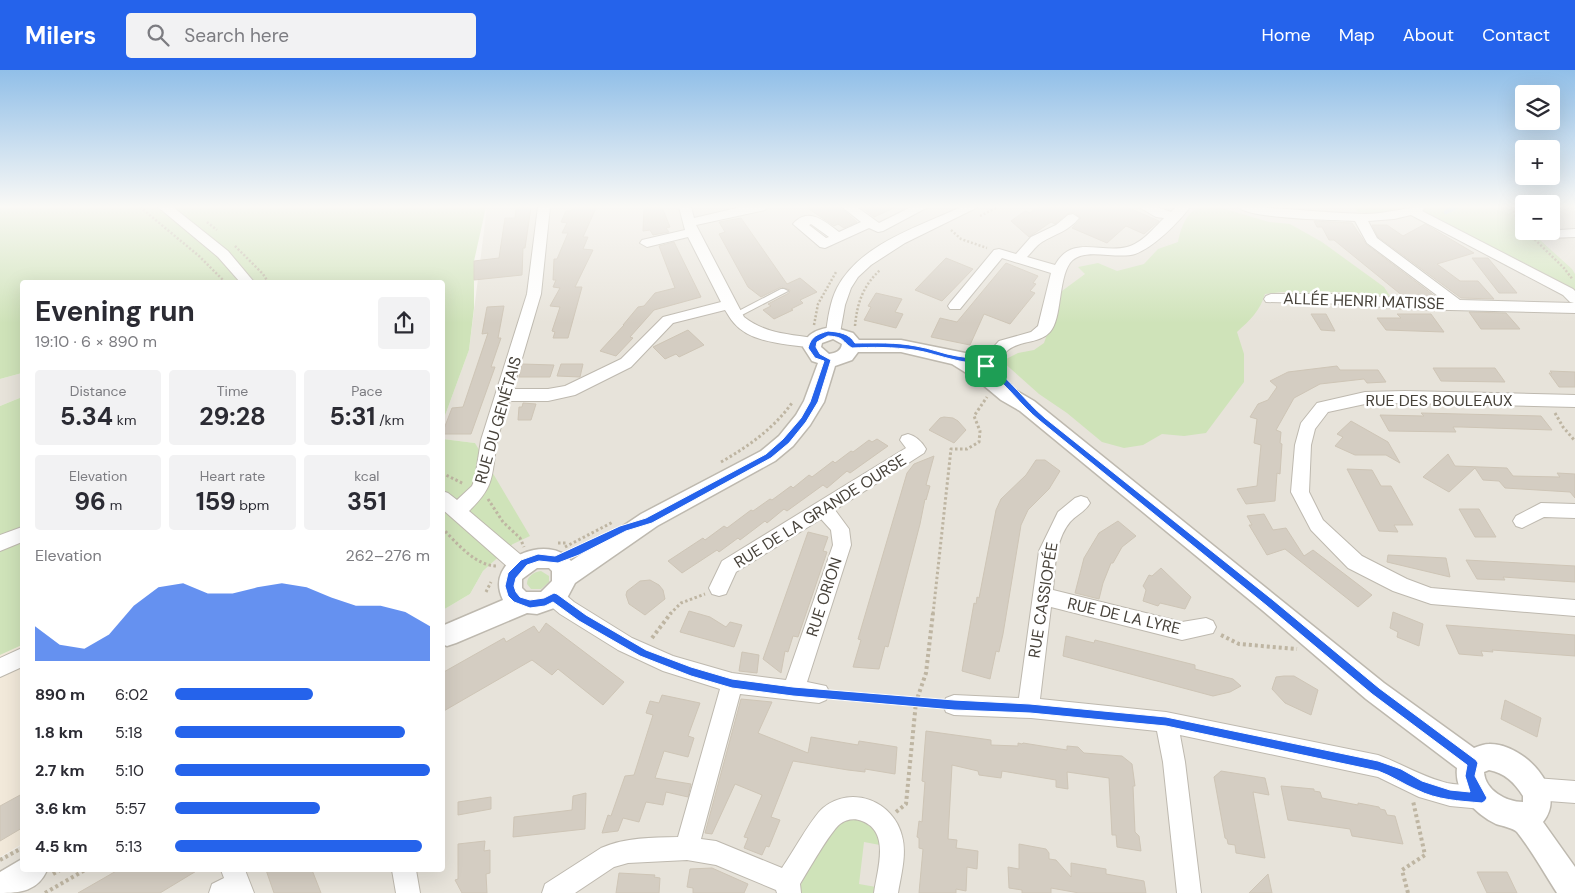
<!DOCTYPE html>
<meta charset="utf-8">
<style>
body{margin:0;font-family:"DM Sans",sans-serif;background:#f2f2f3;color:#2b2b33;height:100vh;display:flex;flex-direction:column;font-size:19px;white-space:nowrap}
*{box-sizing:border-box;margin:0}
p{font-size:16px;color:#7c7c81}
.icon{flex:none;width:28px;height:28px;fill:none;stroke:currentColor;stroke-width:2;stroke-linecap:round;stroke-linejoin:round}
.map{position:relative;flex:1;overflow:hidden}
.sheet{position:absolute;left:20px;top:210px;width:425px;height:592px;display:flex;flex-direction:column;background:#fff;border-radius:5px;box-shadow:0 5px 20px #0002}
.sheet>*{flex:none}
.controls{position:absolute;left:1515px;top:15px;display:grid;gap:10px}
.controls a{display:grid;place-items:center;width:45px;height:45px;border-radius:5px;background:#fff;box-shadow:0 5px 20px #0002;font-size:25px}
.pin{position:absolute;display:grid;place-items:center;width:42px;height:42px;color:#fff;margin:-21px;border-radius:10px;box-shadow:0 2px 8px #0006}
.round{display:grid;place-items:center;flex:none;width:52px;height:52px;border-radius:5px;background:#f2f2f3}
.overview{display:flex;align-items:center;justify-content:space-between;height:85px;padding:0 15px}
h1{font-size:28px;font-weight:700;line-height:38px}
.metrics{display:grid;grid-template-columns:repeat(3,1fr);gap:8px;height:85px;padding:5px 15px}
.metrics div{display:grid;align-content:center;border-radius:5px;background:#f2f2f3;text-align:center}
.metrics b{font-size:25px;font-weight:700}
.metrics small{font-size:14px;font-weight:400}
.metrics p{font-size:14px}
.chart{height:140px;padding:10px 15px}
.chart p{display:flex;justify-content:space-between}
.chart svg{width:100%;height:90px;margin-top:5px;fill:#2563eb;opacity:.7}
ul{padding:0 15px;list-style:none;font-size:16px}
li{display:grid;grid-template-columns:80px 60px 1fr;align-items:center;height:38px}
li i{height:12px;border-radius:6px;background:#2563eb}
header{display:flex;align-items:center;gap:30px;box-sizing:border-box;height:70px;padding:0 25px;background:#2563eb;color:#fff}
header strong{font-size:24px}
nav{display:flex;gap:28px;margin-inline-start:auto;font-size:18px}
.search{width:350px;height:45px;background:#f2f2f3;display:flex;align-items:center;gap:12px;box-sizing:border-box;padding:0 18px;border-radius:5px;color:#7c7c81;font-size:19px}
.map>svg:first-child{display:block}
.residential{fill:#e7e3da}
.commercial{fill:#f2e9da}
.green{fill:#cfe3b9}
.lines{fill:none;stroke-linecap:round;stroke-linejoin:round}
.stream{stroke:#b0cfe8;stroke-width:4.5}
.building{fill:#d4cdc2;stroke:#cec5b6}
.service-casing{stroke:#beb9af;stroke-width:2}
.minor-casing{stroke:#beb9af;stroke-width:2}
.tertiary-casing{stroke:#beb9af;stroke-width:3}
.path-far2{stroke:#beb5a2;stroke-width:2.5;stroke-dasharray:2 2;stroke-linecap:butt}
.path-far1{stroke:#beb5a2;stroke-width:3;stroke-dasharray:2.5 2.5;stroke-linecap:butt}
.path{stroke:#beb5a2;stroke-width:4;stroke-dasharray:3 3;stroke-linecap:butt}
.service{fill:#fff;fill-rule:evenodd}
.minor{fill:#fff;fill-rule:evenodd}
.tertiary{fill:#fff;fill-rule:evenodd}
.route{fill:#2563eb;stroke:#fff;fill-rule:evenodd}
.labels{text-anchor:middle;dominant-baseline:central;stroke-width:5;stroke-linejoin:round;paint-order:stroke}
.street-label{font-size:16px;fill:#47423a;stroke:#fff}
</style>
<header>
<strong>Milers</strong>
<div class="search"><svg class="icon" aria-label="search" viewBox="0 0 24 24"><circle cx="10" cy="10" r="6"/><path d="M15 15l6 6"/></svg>Search here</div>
<nav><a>Home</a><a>Map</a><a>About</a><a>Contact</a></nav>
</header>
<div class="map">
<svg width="1575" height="823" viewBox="0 0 1575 823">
<rect width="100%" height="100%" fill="#f4f1eb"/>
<path class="residential" d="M487,137H1524V161H1551V137H1575V823H0V788L22,775V800H442L443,540L470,524L483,501L513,474L475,373L443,369V351L469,280Z
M22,303V327L0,336V309Z"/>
<path class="commercial" d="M22,575V774L0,787V585Z"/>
<path class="green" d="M0,137H486L474,191V238L469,280L443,351L442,212H22V303L0,309Z
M1200,137H1219L1269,152L1290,154L1322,172L1384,217L1390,226L1345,222L1314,223L1282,222L1265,224C1260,241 1250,250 1237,262L1244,284V312L1206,363L1184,366L1162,364L1143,375L1124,378L1102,372L1067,343L1039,324L1002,291L1018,283L1034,280L1044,273L1062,221L1085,204L1078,197L1098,193L1117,201L1144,194L1158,179L1178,172C1181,158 1186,142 1200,137Z
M1354,137H1409C1392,143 1375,145 1358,142Z
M1411,137H1519L1524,161H1530L1572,199L1575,204V226Z
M22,327V575L0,585V336Z
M443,369L475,373L530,466L513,474L483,501L470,524L443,540Z
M541,501L549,506V512L541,519H531L527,514C527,506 534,502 541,501Z
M841,747L873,750L880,775L864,772L859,814L876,817V823H798L804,807Z"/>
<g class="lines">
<path class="stream" d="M1446,142L1456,137"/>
</g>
<path class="building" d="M516,137H531L525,178H523L522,205L474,210V191L499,188L505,148H515Z
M572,137L596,138L583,167H588L583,179L593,180L575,217H582L568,268H553L555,262L552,261L560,237L550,236L560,218L553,217L556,210H553L554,189H557L568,163H562L567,153L561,152L566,141H571Z
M644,137H662L670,157L666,158L669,162L653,165L650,160L643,161Z
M806,137H840L857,152L844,158L838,154L834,156Z
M861,137H896L874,147Z
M1037,137H1127L1159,151L1144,164L1126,156L1107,173L1072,158L1081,148L1073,142L1067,144L1055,154L1051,152L1029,167L1011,151L1025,141L1030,143Z
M741,148L787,214L800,208L817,222L800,230L803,233L791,239L793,240L774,249L763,240L771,236L768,234L789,223L790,220L781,217L761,227L748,217L719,164L725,162L719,152Z
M1314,151L1352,153L1366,174L1436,227H1404L1334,170H1329L1322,157H1317Z
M1425,154L1474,183L1437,194L1460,211H1478L1494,229L1461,228L1378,167L1372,155H1387L1403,166Z
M674,172L701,227L654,240L630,267L633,268L616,286L600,281L624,255H623L638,237L644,236L655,223L675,218L659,176Z
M946,188L973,199L942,231L915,220Z
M1472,188H1488L1517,223H1499Z
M1006,193L1038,206L1033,213L1036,214L1030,221L1035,223L1010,254L984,244L970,275L931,267L940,248L957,252Z
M876,223L902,229L895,242L903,244L896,258L864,250L871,237L868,236Z
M504,236L498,268H501L491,297H495L471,364H442L452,338L463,337L488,263L482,264L487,237Z
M1469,242L1506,243L1520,259H1481Z
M1311,244H1326L1335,261L1321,260Z
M1397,244H1431L1444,262L1386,260L1377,248H1401Z
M688,260L704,275L679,287L676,284L665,289L653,277Z
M522,294L554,295L550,307H519Z
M561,294H583L580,307L557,306Z
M1337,296L1340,300H1378L1386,312L1367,313L1364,309L1320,314L1294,328L1276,360L1281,362L1280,373L1282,374L1280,404L1277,403L1275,431L1246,434L1237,419L1257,416L1261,375L1254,373L1257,349L1250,347L1258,334L1268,330L1277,317L1270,311L1288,302Z
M1433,298H1495L1505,312L1441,311Z
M1550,301L1575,302V317H1559L1549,303H1552Z
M523,333L536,334L531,350H518L519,337H522Z
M1421,343L1541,346L1552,360L1461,357H1453L1456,362L1389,361L1380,345L1424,346Z
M944,347L953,348L958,351L966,360L954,373L929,360L940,348Z
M1351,351L1388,372L1400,393L1386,385H1355L1335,376L1343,367L1337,364Z
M877,369L888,376L850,403L847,401L827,418L823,415L787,441L784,439L767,453L765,451L740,470L738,468L719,482L717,480L682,503L668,491L703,468L705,470L724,456L727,458L751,440L753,441L770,429L772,430L791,416L793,418L809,405L812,407L833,391L835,393L851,381L853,382L869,370L872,372Z
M1448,384L1455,396L1507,398L1513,406L1560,407L1557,403L1575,404V428L1570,422L1505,418L1499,411L1483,410L1475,398L1449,422L1423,407Z
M934,386L926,415L930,416L926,430L925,429L920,454L888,577L885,576L879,599L853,597L861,570L858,569L907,403L914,394Z
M1036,390H1045L1060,401L1049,419L1028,440L1021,455L1003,564L999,582L996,581L990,609L962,601L974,533L976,534L977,527L979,528L996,440L1001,429L1026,405Z
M1347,399L1372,400L1381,416H1391L1413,455H1394L1398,462L1379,461Z
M1459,439H1479L1496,467H1475Z
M1264,444L1273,460L1286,458L1304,486L1313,480L1372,525L1358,537L1285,479L1267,485L1249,455H1252L1247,446Z
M1118,451L1136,466L1122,477L1113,493H1111L1103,513L1099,529L1075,523L1084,488L1099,463Z
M808,462L828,467L823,481L827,482L798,567L793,566L788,582L785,581L781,603L763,589Z
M1388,485L1446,488L1450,507L1387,492Z
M1466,490L1575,496V512L1503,507L1505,510L1477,509Z
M1161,498L1191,527L1185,539L1160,533L1158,536L1143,531L1146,520L1143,516L1149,505L1152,506Z
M650,510L659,515L663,520L665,529L645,545L629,534L626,525L627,521L640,511Z
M689,541L710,547L726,557L730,552L742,555L734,577L680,562Z
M1393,542L1423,554L1419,576L1397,567L1398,562L1390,558Z
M546,553L624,612L603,635L558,599L552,605L532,590L442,642V603L504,568L506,572L534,556L539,563Z
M1446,555L1575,565V586L1492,580L1493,582L1481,581L1483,586L1459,584Z
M1066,566L1094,573L1095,570L1195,595V599L1233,609L1241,616L1230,622L1213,626L1063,586Z
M742,582L759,585L757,603L739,601Z
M1284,606H1294L1318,620L1311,645L1285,633L1272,619L1276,607Z
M662,625L700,633L688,666L694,668L688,687L664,681L655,708L691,714L688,727L666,722L663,735L646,732L639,752L623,748L618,761L602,763L608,745L611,746L625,706L634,705L653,645L646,643L650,631L659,633Z
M741,629L772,632L758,663L808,683L811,667L858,675L859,671L897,677L895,704L865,699V702L848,700L793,691L771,747L780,750L769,777L766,776L762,785L744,778L748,768L744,767L762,725L735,714L712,764L705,763Z
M1505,630L1541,648L1537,667L1501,649Z
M926,661L991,670V675L1018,676V673L1022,674L1023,673L1067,680V676L1078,677L1084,683L1122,686L1132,694L1135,716H1133L1135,762L1139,766L1141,781L1117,777L1116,765H1112L1109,708L1067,702L1068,719L1056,717V710L1002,701L1001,708L979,705L978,701L952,695L948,769L957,770L956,778L978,781L977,799L967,797L966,821L956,819V823H919L923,779L919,778V768L917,767L919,751L922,752L925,712L922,711Z
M1221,701L1265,708L1269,725L1253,722L1265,788L1236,783L1235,775L1228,774L1227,769L1225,768L1214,707Z
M1281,716L1314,719V721L1320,722L1322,728L1358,735V733L1379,737L1380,739L1385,740L1387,745L1395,746L1403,774L1352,766L1350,759L1288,750Z
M586,723L585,759L513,767L514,747L572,740L573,726Z
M22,724V758L0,771V736Z
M491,727V739L458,745V732Z
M485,771L484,781L490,780V803L486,804L487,823H462L455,810L458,809V774Z
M1019,774L1046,779L1049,783V789L1056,790L1071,807V793L1106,799V804L1144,811L1146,823H1079L1051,818V823H1022V820L1009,818L1008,797L1019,799Z
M712,798L748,814L744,823H693V818L687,817L690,799Z
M118,800H198L160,823H78Z
M266,800H312L321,823H274Z
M1477,802H1507L1517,823H1487Z
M619,803L655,805L654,807L660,808L659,823H616Z
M1268,804L1272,823H1249Z"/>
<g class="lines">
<defs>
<path id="service" d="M781,219H784L788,221L738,247H732L731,245Z"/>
<path id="minor" d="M158,137H173L228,181L254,212H240L218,187Z
M538,137H550L541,224L513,319H548L565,316L621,289L663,247L721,232L688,167L647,177L640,173L642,170L685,160L679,137H691L694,148L741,137H766L765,140L696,155L744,247C764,263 788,264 813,268L818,269L821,273L818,277L813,278C788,274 752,274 734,253C730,249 728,244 725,240L673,253L631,297L575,325L548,331H509C505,344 500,358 497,372C491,406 496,415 469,441L521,485L531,487L533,493L531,499L524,501L509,498L442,439V421L448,423L457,430L472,416L475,409L481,370L527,224Z
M842,137H857L879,153L911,137H928L883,161L878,162L869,158L825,178L820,177L793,154C809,136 825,152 839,162L861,152ZM811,154L829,167L826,168L809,155Z
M961,137H978L905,173L871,195L858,207L851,218L845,235L840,263L838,266H828L826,263C828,248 830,232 837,218C860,174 918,157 961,137Z
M1139,137H1157L1171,142L1176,137H1190C1179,152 1153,178 1135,184C1116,190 1082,176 1070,193C1058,210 1062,249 1050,262C1039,274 1020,270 1008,280C999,288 994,304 980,300L977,296L980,292L999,271L1031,262L1038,256L1051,203L1002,188L960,239H950L948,236L950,233L994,180L999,179L1016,184L1031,167L1056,155L1068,145L1073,144L1079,148C1069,161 1055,164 1042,172C1036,176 1032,182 1027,187L1055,195C1072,164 1101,184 1127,177C1141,174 1154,158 1164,148L1156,147Z
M1238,137C1280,137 1323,143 1365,144C1386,144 1405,137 1426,137L1422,141L1573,219L1575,221V243L1407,239L1350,234L1266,232L1264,229L1266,226L1271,224H1350L1407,229H1442L1367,173L1355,151C1334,150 1250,149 1238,137ZM1411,145L1563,225L1570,232L1574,233L1460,230L1377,168L1368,151L1394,149Z
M1575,159V167L1549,168L1542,164L1544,161Z
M1405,321L1575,325V337L1405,333L1365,334L1328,342L1315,359L1311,375L1309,422L1323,450L1362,486L1407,509L1431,518L1575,530V546L1431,534L1393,521L1348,498L1311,460L1291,422L1295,375L1301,353L1317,333L1365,322Z
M908,364C916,366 922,372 926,379L924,383L835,440L849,459L851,475L807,612L826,616L830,623L826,630L819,633L740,624L701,769L716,771L782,798C792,784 812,747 823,738C852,714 894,732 902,766C907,784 901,805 898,823H874C877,800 891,762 862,751C855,748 846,749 840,754C830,762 808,801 800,814L801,823H777L776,820L716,795L687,790L628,793L614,797L575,823H542L545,814L601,778C626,767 652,768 678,767L720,619L663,601L618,580L560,544L547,533L544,527L547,521L554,519L561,521L574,532L632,568L673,586L732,603L786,610L833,475L831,460L821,449L736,502L726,524L719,526L712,524L709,518L722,491L906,378L900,370L902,366Z
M1081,426L1087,428L1090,433C1085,442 1076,445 1070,452C1055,470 1055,498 1053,520L1182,552L1206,548L1213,551L1216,557L1213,563L1182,570L1051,537L1040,629L1166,642L1378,685C1402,694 1423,707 1447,713C1462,716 1476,714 1490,720L1493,728L1490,736L1482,739L1450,736L1419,727L1378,707L1180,665L1185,692L1201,823H1177L1163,692L1157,661L1031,648L954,645L946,642L943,635L946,628L954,625L1019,628L1039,481L1058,442L1075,428Z
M1541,433L1575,434V448L1544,447L1522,458L1516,456L1513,451L1516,446Z
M22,457V472L0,481V465Z
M22,578V597L0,607V588Z
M1535,708L1575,711V733L1535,730L1527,727L1524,719L1527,711Z
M221,800H245L254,823H209L212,814L224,808Z
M392,800H416L420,823H396Z"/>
<path id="tertiary" d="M833,257L853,263L859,270H901L980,286L982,290L980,294L1015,320L1034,331L1384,613L1474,678C1479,676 1485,674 1489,674C1523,673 1569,720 1543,752L1575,797V823H1557C1544,803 1532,781 1517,762C1513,758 1502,756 1496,754C1475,744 1454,722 1457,698L1366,629L1262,540L1020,341L1001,330L976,309L952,294L901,282H858L852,290L835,296L824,332L810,355L793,376L775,391L657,456L575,513L566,530L557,537L537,544L527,543L456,573L447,576L442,574V556L503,530C482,487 551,463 571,491L641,444L761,381L779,366L796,345L804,331L818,293L812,291L803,277C807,262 819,259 833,257ZM833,269L842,274C841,281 836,283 829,284L821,277L822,273ZM537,498H549L552,501V511L541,522H526L522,518V509ZM1489,700C1505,703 1515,713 1523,726V732C1506,732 1485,720 1484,702Z
M22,789V800H47C38,821 20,823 0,823V802Z"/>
</defs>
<use href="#service" class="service-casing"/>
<use href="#minor" class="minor-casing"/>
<use href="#tertiary" class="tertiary-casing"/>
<path class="path-far2" d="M140,137L199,186L225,212
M1512,137L1520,156L1524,159
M980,146L998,137
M207,152L217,160
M951,160L961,169L987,178
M1526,161L1564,198L1573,210
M235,176L263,204L268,212
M814,255L818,234L836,202
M855,256C857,233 863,216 880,200"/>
<path class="path-far1" d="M1555,343L1563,357L1575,371
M721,392C749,376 773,359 792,333
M442,403L464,414
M488,429L503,452L520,468L524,477
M442,458C456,472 475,496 497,496
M558,473H568
M565,477L613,452
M486,522L491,512
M670,544L681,533L705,524
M933,544L951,379H967L979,372L980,361L974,346L987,327"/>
<path class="path" d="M1221,565L1239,574L1297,579
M652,568L671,543
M835,625L938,634
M896,742L906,734L916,632L926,603L933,543
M0,790L22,778
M53,804L60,800
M45,823L85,800
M1408,823L1402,800L1425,785L1413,731"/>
<use href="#service" class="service"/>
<use href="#minor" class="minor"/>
<use href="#tertiary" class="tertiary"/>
</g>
<linearGradient id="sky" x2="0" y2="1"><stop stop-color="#91bfe8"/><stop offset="0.54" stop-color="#faf9f6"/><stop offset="1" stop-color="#faf9f6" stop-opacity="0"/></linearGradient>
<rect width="1575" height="253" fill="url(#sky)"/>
<path class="route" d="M828,261C839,262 849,263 855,273C875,273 896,272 916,276C930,278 943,284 957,286C969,288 979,288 990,295C1011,310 1025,331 1045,348L1273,530L1379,618L1476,690L1478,693L1475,706L1487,728L1485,731L1482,733C1459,731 1437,730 1417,720C1403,714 1392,706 1378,701L1166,656L1030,643L954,640L793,626L732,618L691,606L640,586L579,551L553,532L545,536L530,538L514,532L508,526L505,516L508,503L521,490L538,484L555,486L620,456L646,448L766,384L783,369L801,348L810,332L824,291L815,288L808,278C811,266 818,264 828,261ZM828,266C845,267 841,271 852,278C873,277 893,277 914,280C928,282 941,287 955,290C966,293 975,292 984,298C1006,313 1020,335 1040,351L1267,536L1372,624L1467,695L1465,706L1470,722L1450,720L1422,711L1401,699L1378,691L1166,647L1030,634L954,630L793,617L732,609L691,597L646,580L586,545L557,524L554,523L544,528L530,530L520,527L516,522L514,516L516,508L527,495L539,491L558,493L579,485L626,461L652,453L771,388L789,373L806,352L818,332L831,290L820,284L816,277L817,272Z"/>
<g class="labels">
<g class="street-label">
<text transform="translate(1364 231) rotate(2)">ALLÉE HENRI MATISSE</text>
<text x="1439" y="330">RUE DES BOULEAUX</text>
<text transform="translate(498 350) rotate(-74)">RUE DU GENÉTAIS</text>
<text transform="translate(820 441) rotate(-32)">RUE DE LA GRANDE OURSE</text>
<text transform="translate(824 527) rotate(-72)">RUE ORION</text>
<text transform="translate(1043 530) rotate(-81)">RUE CASSIOPÉE</text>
<text transform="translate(1124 546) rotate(13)">RUE DE LA LYRE</text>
</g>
</g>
</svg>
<div class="controls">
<a><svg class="icon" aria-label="layers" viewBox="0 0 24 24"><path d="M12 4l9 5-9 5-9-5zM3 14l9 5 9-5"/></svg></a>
<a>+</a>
<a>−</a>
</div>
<div class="pin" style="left:986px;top:296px;background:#1e9e55"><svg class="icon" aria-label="arrive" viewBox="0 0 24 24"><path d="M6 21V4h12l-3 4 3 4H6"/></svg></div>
<section class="sheet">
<div class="overview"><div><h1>Evening run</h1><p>19:10 · 6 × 890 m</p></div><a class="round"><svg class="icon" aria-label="share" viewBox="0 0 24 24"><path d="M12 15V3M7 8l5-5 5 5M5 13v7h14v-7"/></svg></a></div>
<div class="metrics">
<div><p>Distance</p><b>5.34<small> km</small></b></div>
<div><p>Time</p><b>29:28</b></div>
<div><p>Pace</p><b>5:31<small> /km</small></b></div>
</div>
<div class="metrics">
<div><p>Elevation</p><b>96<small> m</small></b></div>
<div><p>Heart rate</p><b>159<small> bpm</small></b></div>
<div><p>kcal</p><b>351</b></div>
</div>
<div class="chart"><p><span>Elevation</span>262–276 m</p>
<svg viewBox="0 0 160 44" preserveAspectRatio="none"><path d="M0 44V27L10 36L20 38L30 31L40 17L50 8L60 6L70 11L80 11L90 8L100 6L110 8L120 13L130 17L140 17L150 20L160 27V44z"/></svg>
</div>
<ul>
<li><b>890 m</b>6:02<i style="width:54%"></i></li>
<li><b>1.8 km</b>5:18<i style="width:90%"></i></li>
<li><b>2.7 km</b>5:10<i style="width:100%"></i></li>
<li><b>3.6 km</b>5:57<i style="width:57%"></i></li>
<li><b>4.5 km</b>5:13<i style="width:97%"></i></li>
</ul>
</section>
</div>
